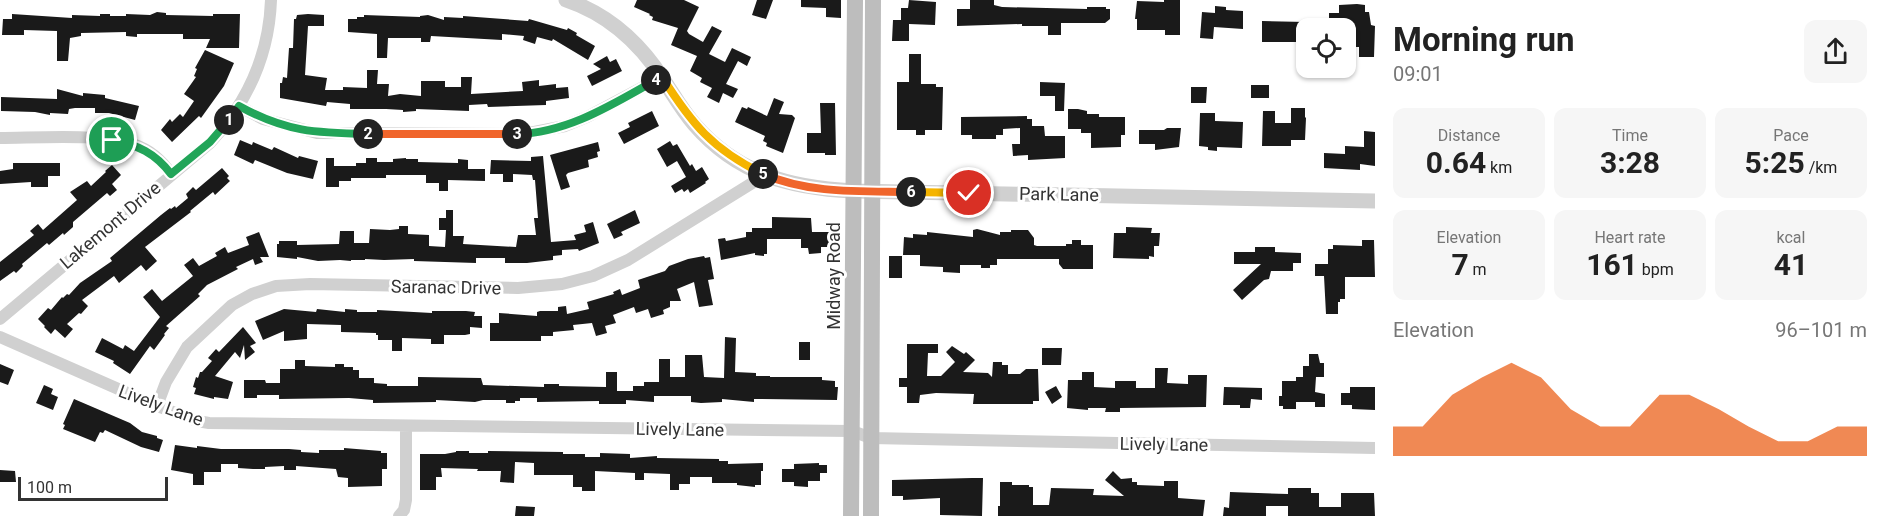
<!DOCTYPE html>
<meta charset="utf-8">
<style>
body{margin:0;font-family:Roboto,sans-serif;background:#f6f6f6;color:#222;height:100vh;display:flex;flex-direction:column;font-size:22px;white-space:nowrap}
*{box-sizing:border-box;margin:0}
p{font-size:20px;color:#767676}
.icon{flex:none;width:33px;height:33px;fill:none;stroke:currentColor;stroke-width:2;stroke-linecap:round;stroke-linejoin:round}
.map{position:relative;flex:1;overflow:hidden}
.drawer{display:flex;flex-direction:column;background:#fff;width:510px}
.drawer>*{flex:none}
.buttons{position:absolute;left:1296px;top:18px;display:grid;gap:12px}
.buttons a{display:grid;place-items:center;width:60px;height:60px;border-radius:12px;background:#fff;box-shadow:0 2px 4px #0004;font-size:30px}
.scale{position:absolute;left:18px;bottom:15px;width:150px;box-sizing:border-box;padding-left:6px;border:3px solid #333;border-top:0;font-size:16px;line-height:21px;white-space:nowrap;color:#333;-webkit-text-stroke:4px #fff;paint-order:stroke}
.pin{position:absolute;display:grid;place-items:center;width:51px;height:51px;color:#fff;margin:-26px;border:3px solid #fff;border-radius:50%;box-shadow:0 2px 6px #0007}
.km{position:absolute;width:30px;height:30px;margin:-15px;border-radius:50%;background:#222;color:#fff;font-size:16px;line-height:30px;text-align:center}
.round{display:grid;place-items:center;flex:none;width:63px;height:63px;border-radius:12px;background:#f6f6f6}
.headline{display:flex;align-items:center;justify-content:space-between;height:102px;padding:0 18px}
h1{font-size:33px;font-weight:700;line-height:45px}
.figures{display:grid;grid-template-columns:repeat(3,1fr);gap:9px;height:102px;padding:6px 18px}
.figures div{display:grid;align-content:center;border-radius:12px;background:#f6f6f6;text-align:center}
.figures b{font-size:30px;font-weight:700}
.figures small{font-size:16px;font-weight:400}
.figures p{font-size:16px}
.chart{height:168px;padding:12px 18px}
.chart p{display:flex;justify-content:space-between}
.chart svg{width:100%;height:108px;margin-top:6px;fill:#ea580c;opacity:.7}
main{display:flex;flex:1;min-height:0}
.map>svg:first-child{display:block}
.building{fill:#1a1a1a}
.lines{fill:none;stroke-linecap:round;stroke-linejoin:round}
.minor{stroke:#d0d0d0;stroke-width:12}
.tertiary{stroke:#d0d0d0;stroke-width:15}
.secondary{stroke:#bdbdbd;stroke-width:16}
.split-1-casing{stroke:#fff;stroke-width:12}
.split-2-casing{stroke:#fff;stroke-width:12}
.split-3-casing{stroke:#fff;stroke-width:12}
.split-4-casing{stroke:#fff;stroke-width:12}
.split-5-casing{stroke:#fff;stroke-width:12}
.split-6-casing{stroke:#fff;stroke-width:12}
.split-7-casing{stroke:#fff;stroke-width:12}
.split-1{stroke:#22a559;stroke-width:8}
.split-2{stroke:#22a559;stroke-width:8}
.split-3{stroke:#f0652b;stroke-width:8}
.split-4{stroke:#22a559;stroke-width:8}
.split-5{stroke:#f5b400;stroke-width:8}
.split-6{stroke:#f0652b;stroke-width:8}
.split-7{stroke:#f5b400;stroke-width:8}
.labels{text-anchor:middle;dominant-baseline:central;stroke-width:6;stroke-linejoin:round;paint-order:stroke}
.street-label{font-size:18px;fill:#333;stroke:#fff}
</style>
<main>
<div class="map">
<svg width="1375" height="516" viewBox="0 0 1375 516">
<rect width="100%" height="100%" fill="#fff"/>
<path class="building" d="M637,0H684L699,7L687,31L689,34L703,42L712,26L722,31L709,54L725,62L732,48L751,57L747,66L738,61L726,84L738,89L733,98L723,93L719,103L707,97L712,88L700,82L702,78L690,71L697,56L671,45L678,28L652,20L653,17L649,15L650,14L634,7Z
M757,0H773L766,19L752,15Z
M801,0H841V18L826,17V8L801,7Z
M909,0L936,2L935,25L909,24V41H892L893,20H901V8H908Z
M970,0H994V5L1002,7L1087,9V7H1106V9H1110V19L1105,23H1061V35H1048V26H1022V24L957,26V9H970Z
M1164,0H1180V35H1165V30H1137V19H1135L1137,1L1164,2Z
M1357,4L1365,5V12H1369L1371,25L1375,26L1374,57H1359V47H1348V28H1329V13H1339V5Z
M1215,6L1226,7V10L1243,11V29L1214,27L1213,39L1200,38L1202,12L1215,13Z
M157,12L166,13V15L213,16V14H240L239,48H206L210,39H183V34H137V37L126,36V32L81,33V36L70,38L68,61H57V31L24,30V35H2L3,19H12V14L72,18V15L100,16V14H110V16H126V14L150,15Z
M308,14L324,15V26H308L305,75L327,78L325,90H343V87L367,88V70H378L377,84H389L388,96L400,94L421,96V81H445V87H461V77H472L471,94L523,91L522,82L539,80V86L556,84V88L568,87L569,98L546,101V105L488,107L487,104L469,105V111L416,109V111L403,112V110L386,109H350V104L327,102L326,106L280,98V83H282L283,77L287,78L289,48H293L294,19H296L297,15Z
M364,15L420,17V16L428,15L444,20V17L463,18V16L528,21L529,19L567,30L568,28L577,33L576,35L595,46L588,60L553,39L552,41L537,37L535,44L523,40L524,36L502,34V40L431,36L430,42H421V38H388L387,58H377V34L348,32V19H357V17H364Z
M1262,21L1306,22V42H1262Z
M205,50L234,63L224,86L201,118L199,116L172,142L161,130L170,119L172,122L180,114L183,117L194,101L184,94L196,77L194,76L197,69L195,68Z
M909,54H921V84H936V87H943L942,130H925V135H916V130H897V82H909Z
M607,56L610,62L616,59L622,71L592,86L587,76L601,69L593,64Z
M1040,82L1065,83L1064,111H1055V96H1040Z
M1251,85H1269V98H1251Z
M1191,87H1207L1206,103H1191Z
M57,89L83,96V93L105,95V98L139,106L135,120L109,113H95V108H75L69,109L68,114L50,113V115L35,112L1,111V97L57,99Z
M774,98L784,102L779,114L792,115L795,118L783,153L766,146L767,143L763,141L765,136L735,122L742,107L747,109L748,107L767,116Z
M820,103H835L836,155H825V153H807V133H821Z
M1291,108H1305V117L1306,118L1305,140H1291V146H1262L1263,111H1275V123H1291Z
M1068,109H1078L1087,111V114H1099V117H1125V135H1121V147L1091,148V133H1081V129H1068Z
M652,111L659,126L624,144L618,133L630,127L628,123Z
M1200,113H1215V121L1243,122L1242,148L1217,147V151L1208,150V147L1199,146Z
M1027,116V119H1032V126H1044L1045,136H1065V158L1028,160V155L1013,156L1012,144H1020V128L1003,129V135H996V139H972V135H961V117Z
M1167,128H1181L1179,147L1155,150V144H1139V130H1164Z
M1364,131L1375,132V166L1360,164V170L1324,168V153L1345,154V146L1364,147Z
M240,140L252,145L253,142L272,150L274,147L298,158L299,156L318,161L313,179L287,173L255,160L253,164L234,155Z
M670,141L673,146L677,144L690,166L692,164L696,171L702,167L709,179L705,182L706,183L690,193L688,189L684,192L682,189L675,193L671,186L686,177L677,161L667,167L657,149Z
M598,142L600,151L597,152L598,157L588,160L589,167L568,173L566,175L570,187L561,190L550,155Z
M543,156L551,242L576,240L574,235L586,232L584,225L593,222L599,243L579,251L578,249L562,250V255L553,256V260L527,263H505V258H476V263L414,261V259L384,260L365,259V260H351V261L340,260L318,261L297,257V259L277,257V244H279V241H297V245L339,244L340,231H354V243H369L370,229L390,230L399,229V226H408V234L429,235V246L445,247L446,230H439V218H446V210H453V236H464L463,244L516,247L518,235H536L534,218H538L535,180H533L532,175L513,174V182H503V174H490L491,160L531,161V157Z
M326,158H334V166H356V163H366V158H377V162H393V159L406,158V159H418V162L458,163V159L468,160V169H485V181L448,180V191H439V183H426V175H386V178H351V181H339V187H326Z
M13,163H60V176H48V187H31V182L0,184V171L13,169Z
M112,165L121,175L112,184L117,190L110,196L107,193L73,222V227L64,235L63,233L49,245L47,243L22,264L23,266L16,273L14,271L0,281V262L34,235L30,231L38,224L43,230L77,200L70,192L87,181L91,186L106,172L105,171Z
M222,168L229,176L227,178L230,181L215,195L213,192L190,211L191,212L145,247L157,261L146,271L141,265L119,283L114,276L82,300L88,306L81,314L79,313L67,324L73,329L65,338L55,329L51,334L44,327L45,326L38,319L48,308L51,310L62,297L63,298L67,294L69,295L80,283L112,261L110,258L161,215L170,208L171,209L175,206L176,208L188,198L186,194L193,187L196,190Z
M635,210L640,223L621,232L623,235L614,239L607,224Z
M772,217L811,218L812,232H830L831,247H821V253L809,254L808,248H801V239H767V254H764V256L755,255V253L721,260L718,239L725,238L726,241L746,237V232H752V228H772Z
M1126,227L1152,228L1151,233H1160L1159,246H1154V257L1149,256V259L1113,258L1114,233H1126Z
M977,229L1000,235V232H1011V230H1028L1034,238V245L1037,246H1066V244H1072V240H1081V245H1093V269H1063L1059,264V259H997V265H990V268H981V265H960V273L943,272V267L920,266V255H903L904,237L913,238V234L927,235V232L973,237V230Z
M259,232L269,257H260L263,262L255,265L253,259L236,267L238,269L207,285L198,294L200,296L166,326L169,328L164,334L165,335L154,350L150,346L130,374L113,363L114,361L95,352L102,338L123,349L125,345L134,351L160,317L143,297L152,289L162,301L193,276L184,265L193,258L199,266L217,256L215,253L225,247L228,253L249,245L246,237Z
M1362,240H1374L1375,277H1345V299H1340V302H1338V314H1326L1324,276H1315V264H1328V249H1333V245L1362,246Z
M1255,247H1275V252L1301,253V263H1293V271H1271L1269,279L1264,280L1242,300L1233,290L1261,264H1234V252H1255Z
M704,256L705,258L710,257L714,279L708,280L713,305L699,307L694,282L677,289L681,301H670V307L663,310L664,314L651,318L648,309L636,313L634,307L613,315L616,323L605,326L607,333L596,336L592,323L573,325L574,330L553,332V336H541V341H490V323H499V313L537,316V312L540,311H558V307L566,306L567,314L589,309L587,302L614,294L613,292L620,289L622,295L640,288L638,280L665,271L669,266L688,259Z
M889,256H902V278H889Z
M284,309L316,312L317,309L345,312V309L357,310V312H377V310L432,313V311H466L475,312L474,316H482V328L470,327V334L465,335H444V344H431V339L402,338V351H392V340H378V335H376V333L341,332V325L307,324V339L284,341V331L263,340L255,321Z
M243,327L256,343L250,346L255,352L245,360L244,345L240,358L235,352L215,376L233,382L228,399L214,397V399L194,394L196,388L193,387L196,377L198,378L200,372H202L212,361L208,358L216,349L219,352Z
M725,337L736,338L735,372L756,373V376H770V377H822V380L835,381V387H838L837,400L754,399V402L722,399V402L701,403L691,402V396H654V402L626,400V404H599V401L537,402V398H520V401H515V403H506V400H483L475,402L436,400V402L373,403V400L349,398L279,399V395H257V398H244V380H265L266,383H280V369H295V360H305V366L335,367V364H344V367H353V370H359V378H374V383L387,384V386H418V377L481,378L483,385L544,387V384H559V386L606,387V372H617V391H633V386H644V382H659V359H670V377H685V355H702L704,377L724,378Z
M799,342H810V360H799Z
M907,344H938V353H928L927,376H941L955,362L946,352L952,346L964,354L966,352L975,360L963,372L988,373L992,377L993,362H1002V365H1008V374H1020L1026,369H1038L1039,401H1033V404H973L974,394L936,393L920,395L919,403H907V387H899V378H907Z
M1042,348H1062L1061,365H1042Z
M1309,354H1318L1320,363H1324V377H1316L1315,392L1325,394V407H1315V402H1296V409H1283V406H1279V396H1282V381H1296V377H1303V366H1309Z
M0,364L14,370L8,385L0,382Z
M1155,368H1168L1167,383L1188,384V375H1207L1206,407L1120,408V412H1105L1106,408H1088V410L1067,408L1068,380H1082V372H1094V387L1115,388V381H1136V388H1155Z
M44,385L53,389L51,394L58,397L53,410L36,403Z
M1056,386L1062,397L1052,404L1045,392Z
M1224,387L1262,388V400L1251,399L1250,408H1240V405H1223Z
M1350,387H1375V410L1352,409V405H1341V393H1350Z
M74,399L130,423L142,432L157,436V438L163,440L159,452L141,447L105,430L103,433L100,432L95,442L63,429L65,425L63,424Z
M175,445L197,448V446L221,449H289L301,450V452L319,453V450H344V448L381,451V453H387V469H382V486L348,487V478L338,477L336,469L296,466V470H284V466L265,467V469H253L238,468V464H221V472H204V485H193V474L171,470Z
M456,451H469V453H488V451L563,452V454H585V457H600V453L630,454V458L657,456V458L719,459V461H728V464L763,463V471H761V485H755V487L737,485V483H712V477H690V484H679V490H670V474L644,473V480H635V473L595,471V491H582V487H573V475H534V463L515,462L514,483L500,482L501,471H477L478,469L441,468L442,477H436V490H420V454H445L456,452Z
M819,463V465H827V473H820V481H808V487L794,486V482H782V469H794V464Z
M0,470L15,471L16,482H0Z
M1113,471L1121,479L1132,478V482H1137V485L1164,486V481H1178V498L1205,500L1203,516H998V506H1000V482H1012V485H1029V487H1033V505H1049L1051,488L1094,489L1093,495L1124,496L1105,480Z
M972,478H983L982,516L940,515V498L903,500V496H892V480Z
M1288,488H1311V493H1319V507H1341V493H1374L1375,516H1288V506H1266V516H1223L1224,507L1229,508L1230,492L1288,494Z
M516,506L535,507L534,516H515Z"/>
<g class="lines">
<path class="minor" d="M239,106L263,119L317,133L524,134L565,126L587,117L662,77
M0,138C36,138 103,133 135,145C150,150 162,161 171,174
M0,319L210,143C248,102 269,56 271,0
M0,337L157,406L197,421L209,423L852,431L871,438L1375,448
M157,406L166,382L187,347L232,305L252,294L276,286L310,284L518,288L562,284L593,276L628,260L765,175
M399,516L404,510L406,500V426"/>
<path class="tertiary" d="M566,0C608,14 639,42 663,79C673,94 682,110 694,124C737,174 790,188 853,191L1375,201"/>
<path class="secondary" d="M851,516L855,0
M871,516L873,0"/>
</g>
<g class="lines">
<defs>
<path id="split-1" d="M112,140C138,145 155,153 171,174L210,142L229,120"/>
<path id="split-2" d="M229,120L239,106C286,132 316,133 368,134"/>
<path id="split-3" d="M368,134H517"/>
<path id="split-4" d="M517,134C568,133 613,104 656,80"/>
<path id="split-5" d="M656,80L662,77C692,124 712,149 763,174"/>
<path id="split-6" d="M763,174C809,194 861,191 911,192"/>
<path id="split-7" d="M911,192L969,193"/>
</defs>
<use href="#split-1" class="split-1-casing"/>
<use href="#split-2" class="split-2-casing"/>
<use href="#split-3" class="split-3-casing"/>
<use href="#split-4" class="split-4-casing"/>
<use href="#split-5" class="split-5-casing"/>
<use href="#split-6" class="split-6-casing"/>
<use href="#split-7" class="split-7-casing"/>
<use href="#split-1" class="split-1"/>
<use href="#split-2" class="split-2"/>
<use href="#split-3" class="split-3"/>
<use href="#split-4" class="split-4"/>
<use href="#split-5" class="split-5"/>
<use href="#split-6" class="split-6"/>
<use href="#split-7" class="split-7"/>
</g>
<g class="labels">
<g class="street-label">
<text transform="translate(1059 194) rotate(1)">Park Lane</text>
<text transform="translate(110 225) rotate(-40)">Lakemont Drive</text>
<text transform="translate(833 276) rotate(-90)">Midway Road</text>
<text transform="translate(446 287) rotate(1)">Saranac Drive</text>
<text transform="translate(161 405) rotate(20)">Lively Lane</text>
<text transform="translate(680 429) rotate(1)">Lively Lane</text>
<text transform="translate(1164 444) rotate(1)">Lively Lane</text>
</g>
</g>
</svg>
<div class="buttons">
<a><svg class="icon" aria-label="locate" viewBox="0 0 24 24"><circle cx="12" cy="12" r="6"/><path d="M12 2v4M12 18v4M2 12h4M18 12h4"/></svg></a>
</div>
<div class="scale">100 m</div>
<div class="pin" style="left:112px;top:140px;background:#1e9e55"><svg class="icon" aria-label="arrive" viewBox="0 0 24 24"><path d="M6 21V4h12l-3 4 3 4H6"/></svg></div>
<div class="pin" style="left:969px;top:193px;background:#d93025"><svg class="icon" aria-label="check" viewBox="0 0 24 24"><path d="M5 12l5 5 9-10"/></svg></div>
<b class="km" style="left:229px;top:120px">1</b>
<b class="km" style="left:368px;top:134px">2</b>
<b class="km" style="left:517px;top:134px">3</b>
<b class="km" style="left:656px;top:80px">4</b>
<b class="km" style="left:763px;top:174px">5</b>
<b class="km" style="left:911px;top:192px">6</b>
</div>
<section class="drawer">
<div class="headline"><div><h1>Morning run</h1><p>09:01</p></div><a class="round"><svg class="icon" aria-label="share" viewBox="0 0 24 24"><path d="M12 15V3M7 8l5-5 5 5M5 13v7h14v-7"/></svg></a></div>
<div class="figures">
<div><p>Distance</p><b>0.64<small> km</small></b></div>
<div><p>Time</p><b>3:28</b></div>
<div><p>Pace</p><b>5:25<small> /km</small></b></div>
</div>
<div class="figures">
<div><p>Elevation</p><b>7<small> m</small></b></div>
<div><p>Heart rate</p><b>161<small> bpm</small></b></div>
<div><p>kcal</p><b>41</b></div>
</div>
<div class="chart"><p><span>Elevation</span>96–101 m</p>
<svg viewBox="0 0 160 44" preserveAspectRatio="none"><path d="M0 44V32L10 32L20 19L30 12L40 6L50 12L60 25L70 32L80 32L90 19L100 19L110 25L120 32L130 38L140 38L150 32L160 32V44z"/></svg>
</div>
</section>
</main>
